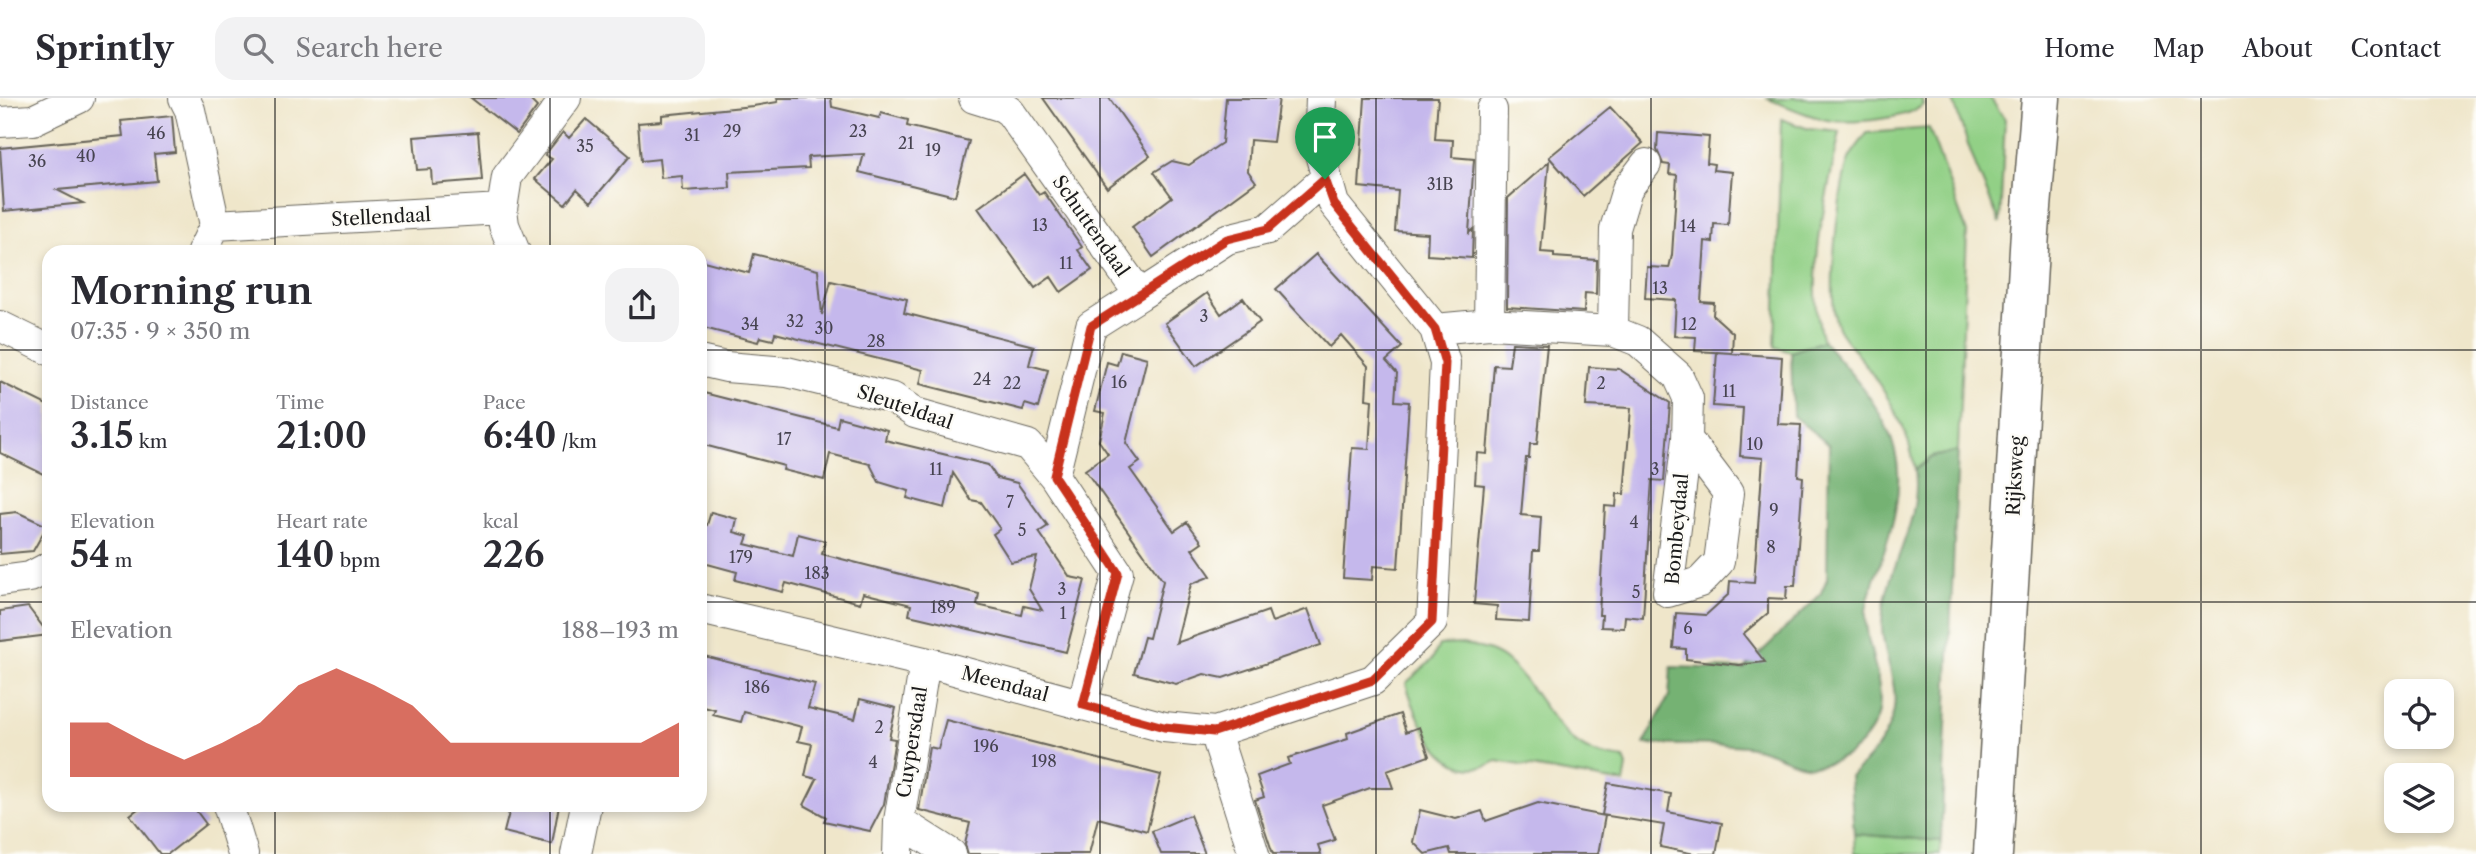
<!DOCTYPE html>
<meta charset="utf-8">
<style>
body{margin:0;font-family:"Libre Caslon Text",serif;background:#f2f2f3;color:#2b2b33;height:100vh;display:flex;flex-direction:column;font-size:26px;white-space:nowrap}
*{box-sizing:border-box;margin:0}
p{font-size:23px;color:#7c7c81}
.icon{flex:none;width:38px;height:38px;fill:none;stroke:currentColor;stroke-width:2;stroke-linecap:round;stroke-linejoin:round}
.map{position:relative;flex:1;overflow:hidden}
.details{position:absolute;left:42px;top:147px;width:665px;height:567px;display:flex;flex-direction:column;background:#fff;border-radius:21px;box-shadow:0 4px 10px #0003}
.details>*{flex:none}
.fabs{position:absolute;left:2384px;top:581px;display:grid;gap:14px}
.fabs a{display:grid;place-items:center;width:70px;height:70px;border-radius:14px;background:#fff;box-shadow:0 4px 10px #0003;font-size:35px}
.pin{position:absolute;display:grid;place-items:center;width:60px;height:60px;color:#fff;margin:-72px -30px;border-radius:50% 50% 50% 0;rotate:-45deg;box-shadow:0 0 7px #0007}
.pin .icon{rotate:45deg}
.round{display:grid;place-items:center;flex:none;width:74px;height:74px;border-radius:21px;background:#f2f2f3}
.overview{display:flex;align-items:center;justify-content:space-between;height:119px;padding:0 28px}
h1{font-size:38px;font-weight:600;line-height:52px}
.figures{display:grid;grid-template-columns:repeat(3,1fr);gap:10px;height:119px;padding:7px 28px}
.figures div{display:grid;align-content:center}
.figures b{font-size:35px;font-weight:600}
.figures small{font-size:19px;font-weight:400}
.figures p{font-size:19px}
.chart{height:196px;padding:14px 28px}
.chart p{display:flex;justify-content:space-between}
.chart svg{width:100%;height:126px;margin-top:7px;fill:#c8321e;opacity:.7}
header{display:flex;align-items:center;gap:42px;box-sizing:border-box;height:98px;padding:0 35px;background:#fff;border-bottom:2px solid #e1e1e2}
header strong{font-size:33px}
nav{display:flex;gap:38px;margin-inline-start:auto;font-size:24px}
.search{width:490px;height:63px;background:#f2f2f3;display:flex;align-items:center;gap:18px;box-sizing:border-box;padding:0 24px;border-radius:21px;color:#7c7c81;font-size:26px}
.map>svg:first-child{display:block}
.green{fill:#92d086;stroke:#577651;stroke-width:2}
.forest{fill:#75b273;stroke:#486748;stroke-width:2}
.building{fill:#c5b8ec}
.lines{fill:none;stroke-linecap:round;stroke-linejoin:round}
.minor-casing{stroke:#666359;stroke-width:32}
.secondary-casing{stroke:#666359;stroke-width:41}
.minor{stroke:#fff;stroke-width:30}
.secondary{stroke:#fff;stroke-width:38}
.route-casing{stroke:#fff;stroke-width:14}
.route{stroke:#c8321e;stroke-width:9}
.grid{fill:none;stroke:#1c1c1c;stroke-width:2;stroke-opacity:0.55}
.labels{text-anchor:middle;dominant-baseline:central;stroke-width:5;stroke-linejoin:round;paint-order:stroke}
.number-label{font-size:16px;fill:#464350}
.street-label{font-size:19px;fill:#1c1c1c;stroke:#fdfcf7}
</style>
<header>
<strong>Sprintly</strong>
<div class="search"><svg class="icon" aria-label="search" viewBox="0 0 24 24"><circle cx="10" cy="10" r="6"/><path d="M15 15l6 6"/></svg>Search here</div>
<nav><a>Home</a><a>Map</a><a>About</a><a>Contact</a></nav>
</header>
<div class="map">
<svg width="2476" height="756" viewBox="0 0 2476 756">
<rect width="100%" height="100%" fill="#fdfcf7"/>
<filter id="ink" filterUnits="userSpaceOnUse"><feTurbulence type="fractalNoise" baseFrequency=".0143" numOctaves="2"/><feDisplacementMap in="SourceGraphic" scale="14" xChannelSelector="R" yChannelSelector="G"/><feConvolveMatrix kernelMatrix="1 2 1 2 8 2 1 2 1" color-interpolation-filters="sRGB"/></filter>
<filter id="wash" filterUnits="userSpaceOnUse"><feTurbulence type="fractalNoise" baseFrequency=".00686" numOctaves="4" result="noise"/><feDisplacementMap in="SourceGraphic" scale="28" xChannelSelector="R" yChannelSelector="G"/><feGaussianBlur stdDeviation="1.57" result="paint"/><feColorMatrix in="noise" values="0 0 0 0 0 0 0 0 0 0 0 0 0 0 0 0 0 1.4 0 .05"/><feComposite in="paint" operator="in"/></filter>
<g filter="url(#wash)">
<rect width="100%" height="100%" fill="#efe6ca"/>
<path class="green" d="M1766,0H1921L1923,7C1908,21 1854,25 1833,23C1811,20 1787,8 1766,0Z
M1952,0H1990L2005,21L2000,125L1976,69Z
M1781,21L1809,31L1840,34C1827,96 1804,181 1823,243L1791,254L1775,249Z
M1929,30L1967,134L1958,353L1932,359L1915,372C1909,331 1889,299 1865,266C1857,255 1846,244 1839,232C1825,205 1838,91 1849,61C1853,52 1862,43 1867,35Z
M1463,546C1480,550 1495,552 1508,564C1539,591 1553,637 1592,654C1601,658 1613,659 1624,661L1627,668L1624,685L1497,663C1447,691 1417,624 1406,585L1432,562L1439,547Z
M1854,736L1941,743L1940,756H1855Z"/>
<path class="forest" d="M1823,243C1851,275 1885,311 1895,353C1904,389 1893,429 1881,463C1875,480 1868,495 1866,513C1864,548 1884,578 1879,613C1876,630 1861,650 1845,658C1799,683 1786,652 1745,648C1711,645 1677,648 1644,646L1669,598L1671,569L1744,571L1820,497L1827,481L1829,347L1793,318L1791,254Z
M1958,353L1941,743L1854,736L1850,678C1868,664 1883,644 1891,623C1903,590 1882,559 1882,528C1882,474 1923,428 1915,372L1932,359Z"/>
<g id="blocks">
<path class="building" d="M471,0H528L537,9L517,36Z
M777,0H831L832,9L879,20L881,15L908,22L907,28L969,43L955,98L859,74L864,56L808,59L809,70L729,74L730,90L683,93L682,78L661,80L659,61L641,63L638,25L662,23V17L753,8L778,4Z
M1043,0H1109L1150,58L1107,90Z
M1226,0H1279L1273,44L1250,42L1248,73L1256,84L1153,159L1132,129L1172,99L1154,74L1172,63L1189,67L1222,45Z
M1365,0H1438L1435,41L1453,42L1452,59L1474,61L1469,135L1473,131L1472,160L1427,157L1428,135L1395,133L1398,93L1359,89Z
M1610,9L1643,45L1583,98L1549,59Z
M172,18L175,54L154,56L157,83L57,92L83,105L4,113L0,50L123,38L121,23Z
M586,21L630,58L591,104L577,91L565,106L535,81L552,61L545,57L563,34L569,40Z
M478,34L482,82L432,86L431,71L417,72L414,39Z
M1658,35L1709,39L1707,65L1714,66L1713,72L1732,74L1728,127L1714,126L1713,144L1705,143L1701,204L1714,205L1713,217L1733,235L1732,255L1695,253L1696,239L1674,238L1676,202L1645,200L1647,169L1669,170L1672,157L1677,77L1669,76L1670,67L1663,66L1657,52Z
M1549,64L1541,154L1554,155V159L1597,162L1596,196L1585,195L1584,214L1507,209L1508,100Z
M1024,76L1039,97L1044,94L1082,149L1078,152L1092,172L1061,194L1051,179L1035,190L978,110Z
M754,156L818,172L822,217L831,183L907,201L904,215L1034,248L1029,267L1048,272L1038,310L1025,306L1023,312L920,286L923,272L775,235L773,242L760,239L758,244L700,229V162L749,175Z
M1316,156L1402,249L1386,263L1397,275L1395,303L1409,304L1398,470L1373,468L1372,482L1343,480L1352,350L1369,351L1372,302L1366,301L1368,268L1341,237L1329,249L1276,191Z
M1207,195L1221,216L1243,200L1260,224L1196,268L1165,225Z
M1512,245L1547,247L1537,346H1530L1529,360H1526L1521,417L1541,419L1539,453H1533L1529,524L1496,522L1497,508L1474,506L1484,387L1475,386L1477,355L1487,356L1494,267L1509,268Z
M1121,253L1147,260L1126,345L1140,364L1130,371L1174,433L1187,424L1202,444L1192,451L1211,478L1191,486L1176,545L1268,513L1272,524L1308,511L1321,547L1223,580L1204,576L1176,586L1134,575L1144,539L1149,540L1163,483L1085,372L1108,356L1099,343L1105,315L1095,313L1107,264L1117,267Z
M1717,254L1782,259L1778,326L1801,327L1798,378L1803,379L1795,488H1787L1786,501L1768,500V515L1743,536L1765,564L1739,567L1686,561V551L1673,550L1676,515L1706,517L1729,496L1730,483L1754,485L1763,360L1740,358L1743,310L1713,308Z
M1589,269L1619,271L1670,305L1664,383L1652,382L1643,520L1625,518L1624,530L1601,529L1602,517H1599L1605,408L1616,409L1617,396H1624L1631,310L1586,308Z
M0,284L49,308V379L0,355Z
M700,294L837,329L839,319L887,332L885,342L988,367L997,380L1017,385L1048,428L1039,434L1070,479L1085,482L1066,554L909,517L911,507L863,495L860,505L786,485L783,494L735,482L737,474L700,464V425L707,427L711,414L737,421L734,434L748,438L745,446L793,458L798,436L825,443L822,456L979,496L977,507L1022,517L1024,508L1042,512L1029,491L1037,459L1011,464L993,436L1000,431L981,404L971,402L953,375L945,410L907,400L909,393L879,384L870,366L830,356L824,382L783,372L784,368L700,346Z
M17,414L47,428L33,453L0,456V416Z
M28,509L49,537L0,543V513Z
M700,557L815,586L808,610L855,621L860,601L896,610L889,640L895,641L884,706L870,733L824,723L826,719L804,707L817,681L805,678L812,646L798,643L802,629L744,614L741,624L713,617L715,612L700,608Z
M1400,616L1406,634L1419,629L1429,658L1387,673L1393,690H1370L1322,707L1335,742L1318,747L1321,756H1273L1255,702L1264,699L1257,678L1290,666L1288,660L1348,641L1347,635Z
M946,622L1161,677L1147,733L1098,720L1089,756H968L965,746L970,725L919,712L929,649L938,651Z
M1608,685L1671,696L1668,714L1722,725L1716,756H1695L1660,749L1664,727L1602,717Z
M1538,705L1605,718L1598,756H1451L1449,750L1425,756L1413,744L1420,712L1456,721L1482,713L1486,723Z
M143,707H192L206,726L168,756H160L130,717Z
M511,707H559L552,746L504,734Z
M1190,717L1205,756H1161L1152,733Z"/>
</g>
</g>
<g filter="url(#ink)">
<use href="#blocks" fill-opacity="0" stroke="#666359" stroke-width="2"/>
<g class="lines">
<defs>
<path id="minor" d="M184,0L190,12L215,127L202,154
M974,0L1003,9L1010,14L1140,197L1227,141L1268,131L1325,81
M0,24L33,22L79,0
M502,111L507,79L566,0
M215,127L502,111L504,127L515,154
M1489,226L1492,12
M0,228L49,252
M1435,231L1489,226L1613,233L1638,243L1678,278L1688,300L1687,341L1668,494L1700,484L1719,464L1728,395L1687,341
M1613,233L1615,131L1627,91L1646,66
M700,263L726,269L787,274L893,300L915,315L1028,347L1054,378L1118,475L1082,607
M1054,378L1091,228L1140,197
M0,483L30,479L49,469
M700,511L933,566L1164,629L1215,634L1373,582L1432,524L1445,265L1435,231L1334,106L1319,52L1321,0
M1215,634L1254,756
M228,707L243,756
M899,723L951,756
M576,756L586,707
M898,756L899,723L925,564"/>
<path id="secondary" d="M1993,756L2030,134L2041,0"/>
</defs>
<use href="#minor" class="minor-casing"/>
<use href="#secondary" class="secondary-casing"/>
<use href="#minor" class="minor"/>
<use href="#secondary" class="secondary"/>
</g>
</g>
<g class="lines" filter="url(#ink)">
<defs>
<path id="route" d="M1325,81L1334,106L1435,231L1445,265L1432,524L1373,582L1214,634L1164,629L1083,607L1118,475L1054,378L1091,228L1227,141L1268,131Z"/>
</defs>
<use href="#route" class="route-casing"/>
<use href="#route" class="route"/>
</g>
<path class="grid" d="M275,0V154M550,0V154M825,0V756M1100,0V756M1376,0V756M1651,0V756M1926,0V756M2201,0V756M0,252H49M700,252H2476M0,504H49M700,504H2476M275,707V756M550,707V756"/>
<g class="labels">
<g class="number-label">
<text x="732" y="33">29</text>
<text x="858" y="33">23</text>
<text x="156" y="35">46</text>
<text x="692" y="37">31</text>
<text x="906" y="45">21</text>
<text x="585" y="48">35</text>
<text x="933" y="52">19</text>
<text x="86" y="58">40</text>
<text x="37" y="63">36</text>
<text x="1440" y="86">31B</text>
<text x="1040" y="127">13</text>
<text x="1688" y="128">14</text>
<text x="1066" y="165">11</text>
<text x="1660" y="190">13</text>
<text x="1204" y="218">3</text>
<text x="795" y="223">32</text>
<text x="750" y="226">34</text>
<text x="1689" y="226">12</text>
<text x="824" y="230">30</text>
<text x="876" y="243">28</text>
<text x="982" y="281">24</text>
<text x="1119" y="284">16</text>
<text x="1012" y="285">22</text>
<text x="1601" y="285">2</text>
<text x="1729" y="293">11</text>
<text x="784" y="341">17</text>
<text x="1755" y="346">10</text>
<text x="936" y="371">11</text>
<text x="1655" y="371">3</text>
<text x="1010" y="404">7</text>
<text x="1774" y="412">9</text>
<text x="1634" y="424">4</text>
<text x="1022" y="432">5</text>
<text x="1771" y="449">8</text>
<text x="741" y="459">179</text>
<text x="817" y="475">183</text>
<text x="1062" y="491">3</text>
<text x="1636" y="494">5</text>
<text x="943" y="509">189</text>
<text x="1063" y="515">1</text>
<text x="1688" y="530">6</text>
<text x="757" y="589">186</text>
<text x="879" y="629">2</text>
<text x="986" y="648">196</text>
<text x="1044" y="663">198</text>
<text x="873" y="664">4</text>
</g>
<g class="street-label">
<text transform="translate(381 119) rotate(-3)">Stellendaal</text>
<text transform="translate(1091 128) rotate(55)">Schuttendaal</text>
<text transform="translate(905 309) rotate(19)">Sleuteldaal</text>
<text transform="translate(2015 378) rotate(-87)">Rijksweg</text>
<text transform="translate(1677 431) rotate(-85)">Bombeydaal</text>
<text transform="translate(1005 586) rotate(15)">Meendaal</text>
<text transform="translate(912 644) rotate(-81)">Cuypersdaal</text>
</g>
</g>
</svg>
<div class="fabs">
<a><svg class="icon" aria-label="locate" viewBox="0 0 24 24"><circle cx="12" cy="12" r="6"/><path d="M12 2v4M12 18v4M2 12h4M18 12h4"/></svg></a>
<a><svg class="icon" aria-label="layers" viewBox="0 0 24 24"><path d="M12 4l9 5-9 5-9-5zM3 14l9 5 9-5"/></svg></a>
</div>
<div class="pin" style="left:1325px;top:81px;background:#1e9e55"><svg class="icon" aria-label="arrive" viewBox="0 0 24 24"><path d="M6 21V4h12l-3 4 3 4H6"/></svg></div>
<section class="details">
<div class="overview"><div><h1>Morning run</h1><p>07:35 · 9 × 350 m</p></div><a class="round"><svg class="icon" aria-label="share" viewBox="0 0 24 24"><path d="M12 15V3M7 8l5-5 5 5M5 13v7h14v-7"/></svg></a></div>
<div class="figures">
<div><p>Distance</p><b>3.15<small> km</small></b></div>
<div><p>Time</p><b>21:00</b></div>
<div><p>Pace</p><b>6:40<small> /km</small></b></div>
</div>
<div class="figures">
<div><p>Elevation</p><b>54<small> m</small></b></div>
<div><p>Heart rate</p><b>140<small> bpm</small></b></div>
<div><p>kcal</p><b>226</b></div>
</div>
<div class="chart"><p><span>Elevation</span>188–193 m</p>
<svg viewBox="0 0 160 44" preserveAspectRatio="none"><path d="M0 44V25L10 25L20 32L30 38L40 32L50 25L60 12L70 6L80 12L90 19L100 32L110 32L120 32L130 32L140 32L150 32L160 25V44z"/></svg>
</div>
</section>
</div>
